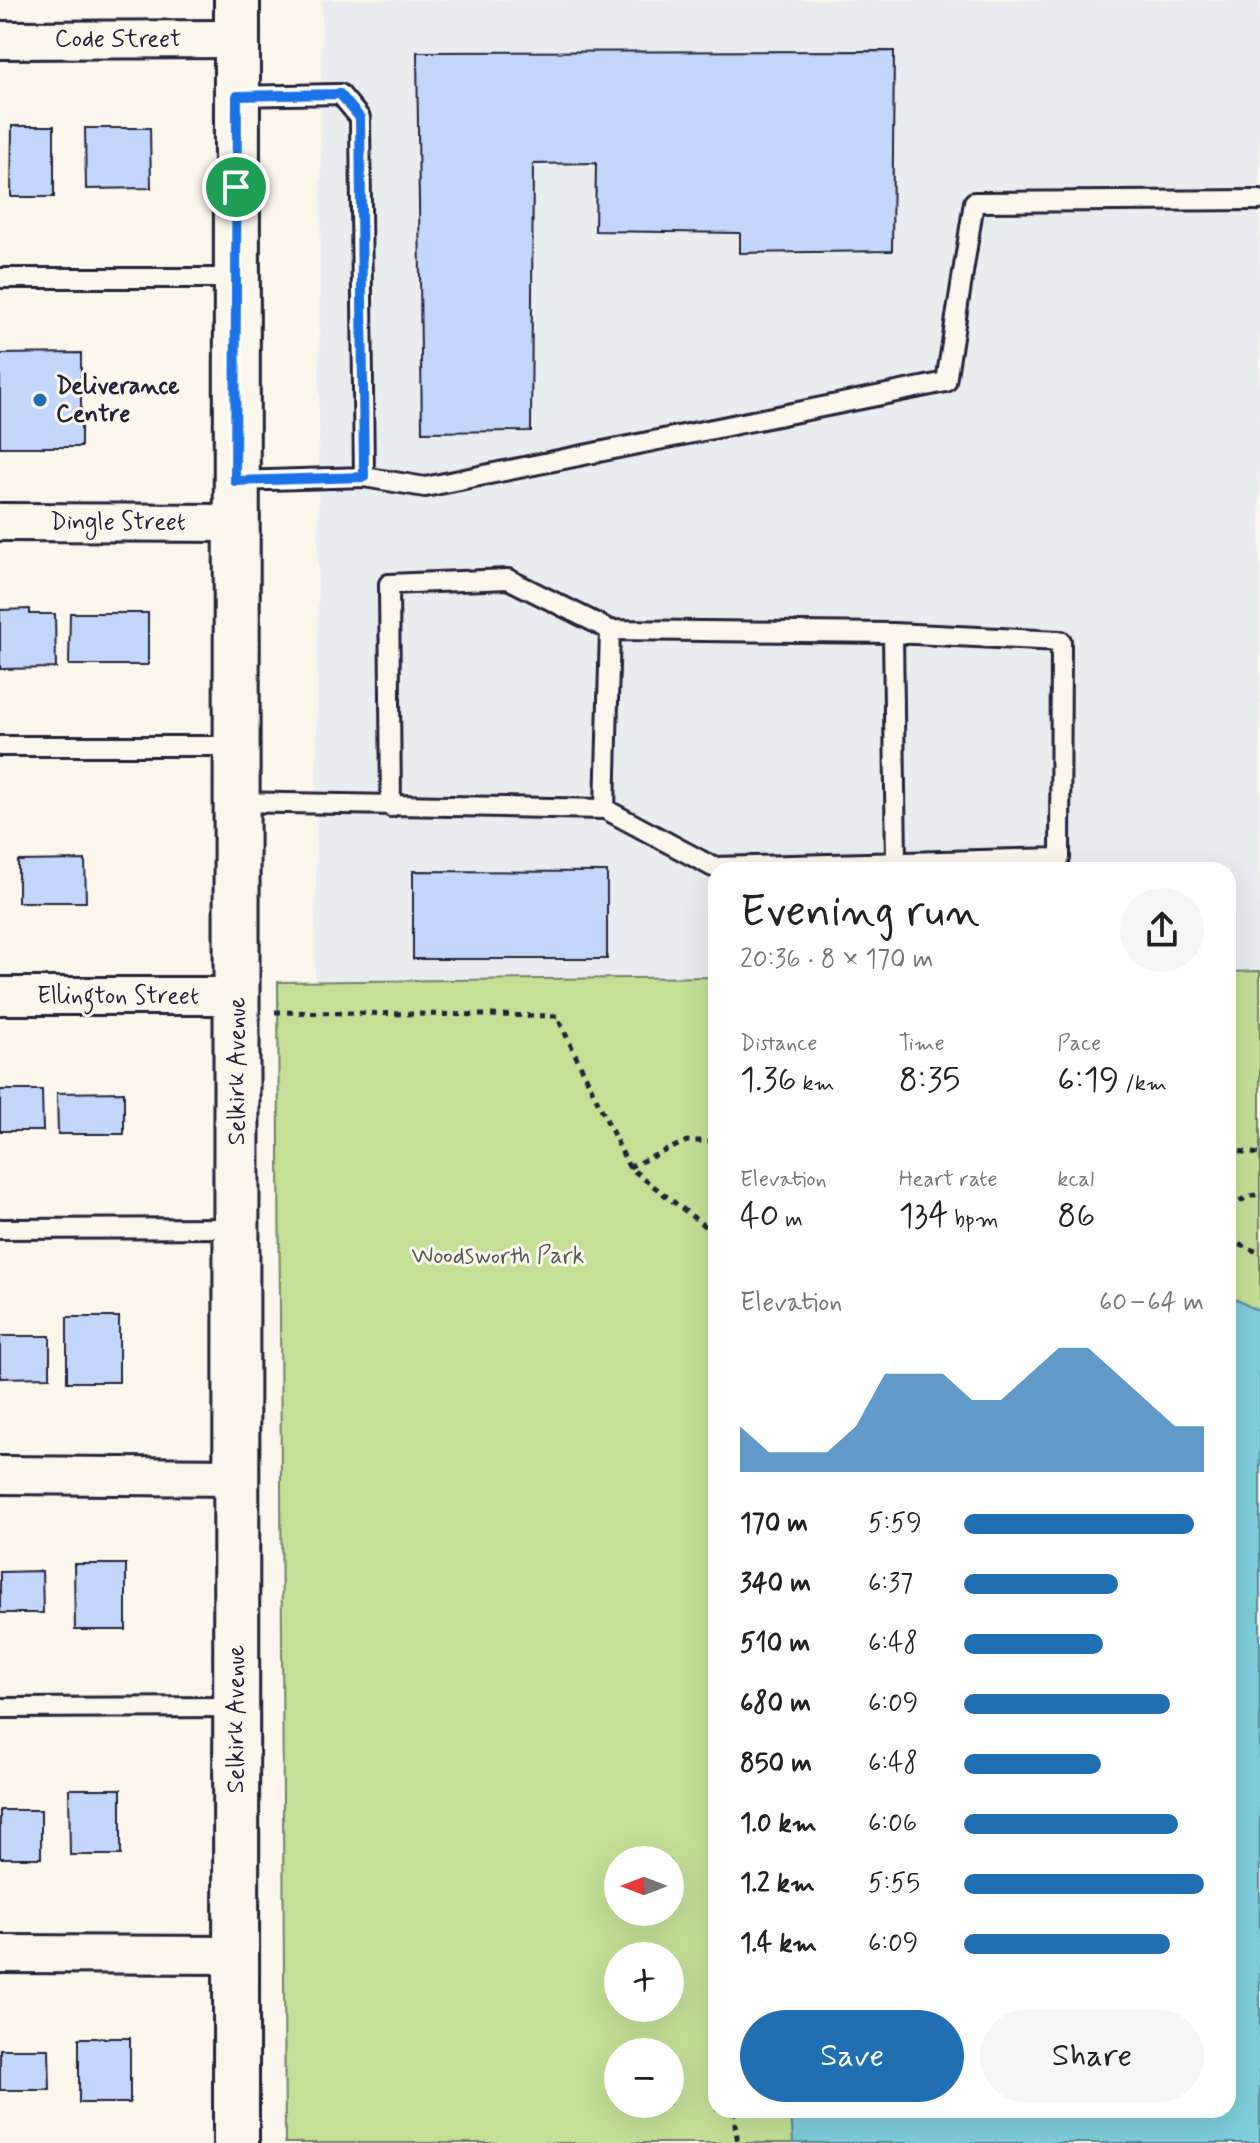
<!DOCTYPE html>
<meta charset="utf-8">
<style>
body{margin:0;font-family:Mynerve,sans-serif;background:#f6f6f6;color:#222;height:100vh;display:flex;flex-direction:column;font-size:30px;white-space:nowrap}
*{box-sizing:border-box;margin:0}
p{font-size:26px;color:#767676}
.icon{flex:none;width:44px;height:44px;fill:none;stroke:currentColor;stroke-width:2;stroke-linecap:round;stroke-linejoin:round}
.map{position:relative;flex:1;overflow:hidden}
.sheet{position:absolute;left:708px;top:862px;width:528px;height:1256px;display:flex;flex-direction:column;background:#fff;border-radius:24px;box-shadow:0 8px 32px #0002}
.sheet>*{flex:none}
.needle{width:52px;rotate:270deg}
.fabs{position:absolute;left:604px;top:1846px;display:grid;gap:16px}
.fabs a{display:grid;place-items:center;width:80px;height:80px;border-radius:50%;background:#fff;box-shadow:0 8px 32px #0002;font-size:40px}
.pin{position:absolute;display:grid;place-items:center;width:68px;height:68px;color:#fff;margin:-34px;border:4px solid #fff;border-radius:50%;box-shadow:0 2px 8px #0007}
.round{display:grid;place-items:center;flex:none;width:84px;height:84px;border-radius:42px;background:#f6f6f6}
.summary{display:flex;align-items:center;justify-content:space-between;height:136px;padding:0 32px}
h1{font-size:44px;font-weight:600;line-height:60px}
.metrics{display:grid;grid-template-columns:repeat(3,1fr);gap:12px;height:136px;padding:8px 32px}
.metrics div{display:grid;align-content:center}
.metrics b{font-size:34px;font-weight:600}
.metrics small{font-size:22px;font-weight:400}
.metrics p{font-size:22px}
.chart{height:224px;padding:16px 32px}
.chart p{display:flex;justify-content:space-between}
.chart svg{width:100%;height:144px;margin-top:8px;fill:#1f6fb2;opacity:.7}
.action{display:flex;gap:16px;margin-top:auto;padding:16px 32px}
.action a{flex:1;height:92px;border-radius:48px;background:#1f6fb2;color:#fff;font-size:32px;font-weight:600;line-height:92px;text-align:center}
.action a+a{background:#f6f6f6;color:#222}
ul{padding:0 32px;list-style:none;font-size:26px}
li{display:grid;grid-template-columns:128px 96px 1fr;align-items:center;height:60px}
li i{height:20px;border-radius:10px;background:#1f6fb2}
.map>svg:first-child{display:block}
.built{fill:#eaedf0}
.green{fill:#c4e097;stroke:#738169;stroke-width:2;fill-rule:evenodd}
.water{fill:#7fcedc;stroke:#5a899c;stroke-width:2}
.building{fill:#c3d6fb;stroke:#22223b;stroke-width:2}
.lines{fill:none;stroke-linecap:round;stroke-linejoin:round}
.lane-casing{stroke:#22223b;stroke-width:24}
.street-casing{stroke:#22223b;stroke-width:42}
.secondary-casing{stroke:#22223b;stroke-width:50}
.path{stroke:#22223b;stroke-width:5;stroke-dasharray:6 6;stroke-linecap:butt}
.lane{stroke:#fbf7ec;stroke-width:18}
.street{stroke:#fbf7ec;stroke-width:36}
.secondary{stroke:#fbf7ec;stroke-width:44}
.route-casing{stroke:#fff;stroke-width:16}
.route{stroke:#1a73e8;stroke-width:10}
.poi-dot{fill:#1f6fb2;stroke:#fbf7ec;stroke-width:3}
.labels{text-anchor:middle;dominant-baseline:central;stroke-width:6;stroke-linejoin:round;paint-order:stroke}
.street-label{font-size:24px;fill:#22223b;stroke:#fbf7ec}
.poi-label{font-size:24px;font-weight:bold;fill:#22223b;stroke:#fbf7ec;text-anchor:start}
.park-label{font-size:24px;fill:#535b57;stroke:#fbf7ec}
</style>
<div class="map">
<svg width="1260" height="2143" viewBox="0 0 1260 2143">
<rect width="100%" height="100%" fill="#fbf7ec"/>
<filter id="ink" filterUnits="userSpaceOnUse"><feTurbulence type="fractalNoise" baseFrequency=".0125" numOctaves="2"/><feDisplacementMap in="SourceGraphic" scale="16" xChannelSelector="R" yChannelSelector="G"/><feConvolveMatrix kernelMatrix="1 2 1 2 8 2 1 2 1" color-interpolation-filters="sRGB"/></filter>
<g filter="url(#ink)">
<path class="built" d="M322,0H1260V971L1228,972V870H716V977L315,982Z"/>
<path class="green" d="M1260,971V2143H285L278,982L716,977V2110H1228V972ZM618,1860H670V1912H618ZM618,1956H670V2008H618ZM618,2052H670V2104H618Z"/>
<path class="water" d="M1228,1295L1260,1312V2143H793L791,2110H1228Z"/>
<path class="building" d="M894,51L892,251L740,253V233L595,231L596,163L533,164L531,431L422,432L417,52Z
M12,126H54V197H11Z
M85,128H150L151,188L86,189Z
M81,353V447H0V354Z
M30,609V614H55L56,668L0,669V610Z
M70,613H148V665H69Z
M85,860L86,902H18V861Z
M413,871L607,872V959H413Z
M0,1090H42L43,1131H0Z
M124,1092V1134H58L57,1093Z
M67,1317H119V1382H67Z
M0,1336H50V1377L0,1378Z
M74,1564H126V1630H75Z
M42,1571L43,1613H0V1572Z
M69,1789H121V1855H70Z
M0,1810H41V1858H0Z
M79,2038H130V2103H79Z
M0,2049H49L50,2090H0Z"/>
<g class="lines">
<defs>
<path id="lane" d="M0,278H236
M364,477L425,487L946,382L974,202L1260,200
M235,481L364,477L360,118L340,94L237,96
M893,633L896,864
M0,746H236
M237,802L605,809L713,867L1060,858L1061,641L893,633L610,630L508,579L389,584L391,807
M605,809L610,630
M0,1229L237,1228
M0,1708L236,1707"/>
<path id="street" d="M0,40L237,39
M0,522L235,523
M0,996H237
M0,1475L236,1477
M0,1954L236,1955"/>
<path id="secondary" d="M236,2143L237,0"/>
</defs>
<use href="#lane" class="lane-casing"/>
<use href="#street" class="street-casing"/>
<use href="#secondary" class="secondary-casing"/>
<path class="path" d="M275,1012L557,1016L629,1167L716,1235
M1228,1150L1260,1154
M629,1167L687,1141H716
M1228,1205L1260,1193
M1228,1240L1260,1253
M733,2110L738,2143"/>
<use href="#lane" class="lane"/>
<use href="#street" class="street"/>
<use href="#secondary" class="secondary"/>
</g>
</g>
<g class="lines" filter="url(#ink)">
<defs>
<path id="route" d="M340,94L360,118L364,477L235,481L237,96Z"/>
</defs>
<use href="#route" class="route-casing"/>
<use href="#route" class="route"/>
</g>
<circle class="poi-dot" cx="40" cy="400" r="8"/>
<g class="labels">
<g class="street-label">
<text x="118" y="39">Code Street</text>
<text x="118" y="522">Dingle Street</text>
<text x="118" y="996">Ellington Street</text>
<text transform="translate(237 1071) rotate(-90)">Selkirk Avenue</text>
<text transform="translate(236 1719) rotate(-90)">Selkirk Avenue</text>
</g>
<g class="poi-label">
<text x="56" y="386">Deliverance<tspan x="56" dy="28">Centre</tspan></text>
</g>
<g class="park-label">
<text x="498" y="1256">Woodsworth Park</text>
</g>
</g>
</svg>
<div class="fabs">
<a><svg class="needle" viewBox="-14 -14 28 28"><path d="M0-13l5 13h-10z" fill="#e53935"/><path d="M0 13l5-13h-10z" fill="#767676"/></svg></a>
<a>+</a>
<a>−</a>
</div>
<div class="pin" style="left:236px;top:187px;background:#1e9e55"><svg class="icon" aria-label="arrive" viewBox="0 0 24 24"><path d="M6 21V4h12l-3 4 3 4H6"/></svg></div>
<section class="sheet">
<div class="summary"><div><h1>Evening run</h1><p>20:36 · 8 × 170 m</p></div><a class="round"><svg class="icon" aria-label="share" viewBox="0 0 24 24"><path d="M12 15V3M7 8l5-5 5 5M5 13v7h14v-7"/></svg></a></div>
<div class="metrics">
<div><p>Distance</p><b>1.36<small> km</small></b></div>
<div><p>Time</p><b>8:35</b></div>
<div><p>Pace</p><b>6:19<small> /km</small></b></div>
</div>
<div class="metrics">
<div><p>Elevation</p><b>40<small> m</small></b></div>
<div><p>Heart rate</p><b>134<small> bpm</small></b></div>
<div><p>kcal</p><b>86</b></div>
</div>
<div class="chart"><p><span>Elevation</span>60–64 m</p>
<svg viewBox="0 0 160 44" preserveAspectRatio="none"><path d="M0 44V30L10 38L20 38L30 38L40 30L50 14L60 14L70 14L80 22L90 22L100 14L110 6L120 6L130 14L140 22L150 30L160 30V44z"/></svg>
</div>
<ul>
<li><b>170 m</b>5:59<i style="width:96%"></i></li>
<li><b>340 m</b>6:37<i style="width:64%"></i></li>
<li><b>510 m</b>6:48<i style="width:58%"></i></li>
<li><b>680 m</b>6:09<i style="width:86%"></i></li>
<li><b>850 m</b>6:48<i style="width:57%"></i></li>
<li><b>1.0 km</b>6:06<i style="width:89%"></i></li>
<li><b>1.2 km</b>5:55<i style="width:100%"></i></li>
<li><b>1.4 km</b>6:09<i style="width:86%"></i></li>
</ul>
<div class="action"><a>Save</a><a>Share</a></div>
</section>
</div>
